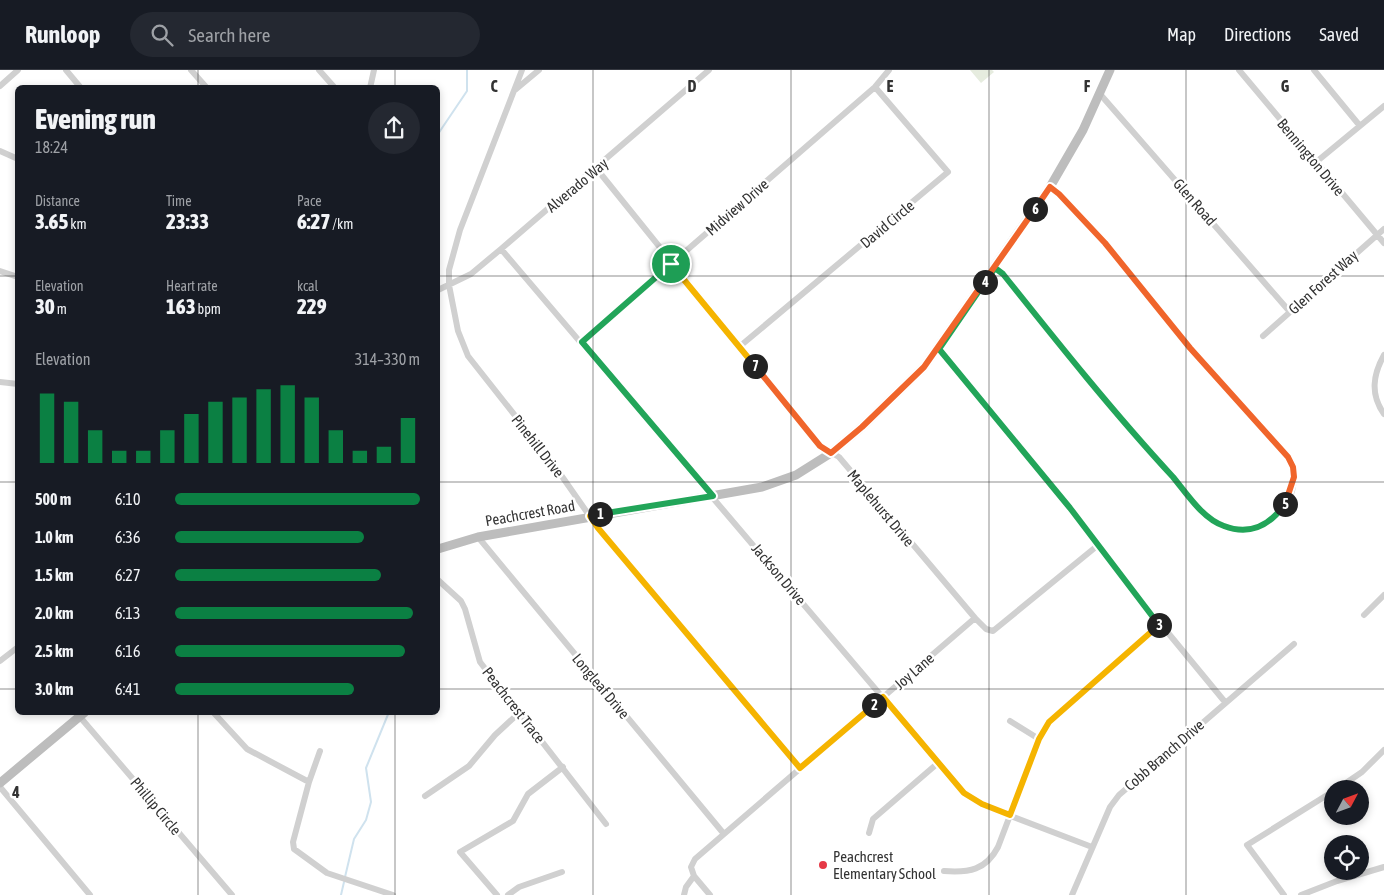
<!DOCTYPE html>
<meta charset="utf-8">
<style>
body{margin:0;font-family:"Asap Condensed",sans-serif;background:#242831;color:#f1f3f6;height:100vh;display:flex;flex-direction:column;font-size:19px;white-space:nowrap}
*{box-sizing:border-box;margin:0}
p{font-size:16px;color:#9ea1a6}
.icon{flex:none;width:28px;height:28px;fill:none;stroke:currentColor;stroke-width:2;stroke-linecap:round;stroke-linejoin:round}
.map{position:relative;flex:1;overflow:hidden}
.sheet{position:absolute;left:15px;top:15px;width:425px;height:630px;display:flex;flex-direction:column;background:#171b24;border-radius:8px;box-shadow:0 2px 8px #0003}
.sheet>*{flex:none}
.needle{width:32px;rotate:49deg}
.buttons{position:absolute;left:1324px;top:710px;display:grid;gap:10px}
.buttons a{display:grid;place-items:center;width:45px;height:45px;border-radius:50%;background:#171b24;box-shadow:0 2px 8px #0003;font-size:25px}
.pin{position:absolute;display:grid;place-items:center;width:42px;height:42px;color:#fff;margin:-21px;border:2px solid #fff;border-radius:50%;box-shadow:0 1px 5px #0007}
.km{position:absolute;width:25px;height:25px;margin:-12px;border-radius:50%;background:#222;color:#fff;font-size:14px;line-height:25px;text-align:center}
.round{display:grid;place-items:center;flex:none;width:52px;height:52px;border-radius:26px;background:#242831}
.head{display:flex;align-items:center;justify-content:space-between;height:85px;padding:0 20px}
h1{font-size:28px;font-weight:800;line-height:38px}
.figures{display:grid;grid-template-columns:repeat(3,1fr);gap:8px;height:85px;padding:5px 20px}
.figures div{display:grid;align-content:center}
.figures b{font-size:21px;font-weight:800}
.figures small{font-size:14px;font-weight:400}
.figures p{font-size:14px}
.chart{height:140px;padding:10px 20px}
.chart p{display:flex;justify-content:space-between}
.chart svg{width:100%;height:90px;margin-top:5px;stroke:#0b8043;stroke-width:6}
ul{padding:0 20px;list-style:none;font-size:16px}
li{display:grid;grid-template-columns:80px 60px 1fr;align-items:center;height:38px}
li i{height:12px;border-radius:6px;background:#0b8043}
header{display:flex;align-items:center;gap:30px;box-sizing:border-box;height:70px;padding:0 25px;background:#171b24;border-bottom:1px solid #363941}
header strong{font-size:24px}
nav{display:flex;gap:28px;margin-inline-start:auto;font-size:18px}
.search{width:350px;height:45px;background:#242831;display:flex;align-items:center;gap:12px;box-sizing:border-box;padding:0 18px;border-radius:28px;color:#9ea1a6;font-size:19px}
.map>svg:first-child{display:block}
.green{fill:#e6ecdf}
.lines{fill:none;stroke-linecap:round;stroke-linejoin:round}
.stream{stroke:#cfe2ee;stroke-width:2}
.street{stroke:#d0d0d0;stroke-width:6}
.secondary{stroke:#bdbdbd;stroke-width:9}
.split-1-casing{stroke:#fff;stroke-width:10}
.split-2-casing{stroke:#fff;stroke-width:10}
.split-3-casing{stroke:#fff;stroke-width:10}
.split-4-casing{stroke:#fff;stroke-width:10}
.split-5-casing{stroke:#fff;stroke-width:10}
.split-6-casing{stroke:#fff;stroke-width:10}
.split-7-casing{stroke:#fff;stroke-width:10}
.split-8-casing{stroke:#fff;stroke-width:10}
.split-1{stroke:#22a559;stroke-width:6}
.split-2{stroke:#f5b400;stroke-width:6}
.split-3{stroke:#f5b400;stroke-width:6}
.split-4{stroke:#22a559;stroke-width:6}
.split-5{stroke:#22a559;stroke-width:6}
.split-6{stroke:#f0652b;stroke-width:6}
.split-7{stroke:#f0652b;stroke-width:6}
.split-8{stroke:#f5b400;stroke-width:6}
.grid{fill:none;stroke:#333;stroke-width:1;stroke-opacity:0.55}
.poi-dot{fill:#e63946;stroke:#fff;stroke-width:2}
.labels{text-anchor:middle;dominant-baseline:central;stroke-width:5;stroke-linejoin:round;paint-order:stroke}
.street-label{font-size:15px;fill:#333;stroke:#fff}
.poi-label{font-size:15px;fill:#333;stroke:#fff;text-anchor:start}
.grid-label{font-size:16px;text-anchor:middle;font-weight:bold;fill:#333;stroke:#fff;stroke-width:5;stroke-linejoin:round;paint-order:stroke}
</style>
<header>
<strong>Runloop</strong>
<div class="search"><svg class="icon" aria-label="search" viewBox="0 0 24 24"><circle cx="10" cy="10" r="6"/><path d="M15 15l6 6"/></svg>Search here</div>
<nav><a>Map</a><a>Directions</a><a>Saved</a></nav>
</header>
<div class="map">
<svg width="1384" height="825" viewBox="0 0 1384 825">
<rect width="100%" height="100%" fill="#fff"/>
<path class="green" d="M970,0H992L994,2L981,13Z"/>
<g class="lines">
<path class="stream" d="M438,64L467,21V0
M345,807L354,769L366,750L371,732L366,698L389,642
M341,825L344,812"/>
<path class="street" d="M66,0L81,18
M191,0L207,18
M319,0L335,18
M522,0L460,160L449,200V215L458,261L468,286L554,395L598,458L800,698
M1239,0L1384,173
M1314,0L1360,56
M0,16L18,0
M370,18L374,0
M515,20L539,0
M1100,24L1290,242
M0,81L18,89
M1315,93L1384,36
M596,98L820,376L839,387L975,548
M501,179L964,723L982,735L1092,777
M995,198L1003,204C1054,268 1105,333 1160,394C1176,411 1193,436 1211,450C1252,482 1313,431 1288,387L1190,278L1105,173L1050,117
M0,201L18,207
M438,220L471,204L501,179L709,0
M1263,266L1384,159
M581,272L875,17L889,0
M739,277L948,102L875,17
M939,279L1070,438L1122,507L1225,632
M1384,285C1373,305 1370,324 1384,344
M0,312L18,314
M478,467L724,764
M438,510L461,531L465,539L480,592L606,754
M1364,545L1384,525
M0,591L18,577
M213,642L247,679L309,712
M80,647L232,825
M1010,651L1039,669
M320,681L309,712L293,772L294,779L327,803L393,825
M0,717L90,825
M1337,719L1362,702L1384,680
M425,726L469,696L495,665L520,642
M869,763L873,749L938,693
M944,801C969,803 986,800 998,777L1039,669L1049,652L1160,554
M497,825L460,782L513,751L528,724L563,697
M508,825L519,817L562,802
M684,825L686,817L694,806
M710,825L694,806L691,797L695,789L975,548L986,559L993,561L1097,476
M1072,825L1110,737L1119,725L1294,574
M1284,825L1247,775L1332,722
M1301,825L1337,811L1384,797"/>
<path class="secondary" d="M438,479L478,467L762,417L796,405L831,383L862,357L924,297L1050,117L1083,60L1110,0
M0,713L85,642"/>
</g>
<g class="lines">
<defs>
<path id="split-1" d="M600,444L713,426L582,272L671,194"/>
<path id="split-2" d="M600,444L590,446L598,458L800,698L874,635"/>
<path id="split-3" d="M874,635L883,627L964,723L982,734L1010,745L1039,669L1049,652L1159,555"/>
<path id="split-4" d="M985,212L939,279L1070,438L1159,555"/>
<path id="split-5" d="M985,212L995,198L1003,204C1058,273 1113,342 1173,407C1187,424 1203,449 1224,456C1250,466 1270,455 1285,434"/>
<path id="split-6" d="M1035,139L1050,117L1059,124L1105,173L1190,278L1288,387L1293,397L1294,407L1285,434"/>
<path id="split-7" d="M755,296L820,376L831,383L862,357L924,297L1035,139"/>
<path id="split-8" d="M671,194L755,296"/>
</defs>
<use href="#split-1" class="split-1-casing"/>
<use href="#split-2" class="split-2-casing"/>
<use href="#split-3" class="split-3-casing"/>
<use href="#split-4" class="split-4-casing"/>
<use href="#split-5" class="split-5-casing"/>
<use href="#split-6" class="split-6-casing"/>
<use href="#split-7" class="split-7-casing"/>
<use href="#split-8" class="split-8-casing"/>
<use href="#split-1" class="split-1"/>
<use href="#split-2" class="split-2"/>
<use href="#split-3" class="split-3"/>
<use href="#split-4" class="split-4"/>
<use href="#split-5" class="split-5"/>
<use href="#split-6" class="split-6"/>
<use href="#split-7" class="split-7"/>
<use href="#split-8" class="split-8"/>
</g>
<path class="grid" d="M198,0V18M395,0V18M593,0V825M791,0V825M989,0V825M1186,0V825M0,206H18M438,206H1384M0,412H18M438,412H1384M0,619H18M438,619H1384M198,642V825M395,642V825"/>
<circle class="poi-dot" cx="823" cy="795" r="5"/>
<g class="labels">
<g class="street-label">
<text transform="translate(1311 87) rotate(50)">Bennington Drive</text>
<text transform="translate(577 115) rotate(-40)">Alverado Way</text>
<text transform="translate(1195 132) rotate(49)">Glen Road</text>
<text transform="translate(737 137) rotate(-41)">Midview Drive</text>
<text transform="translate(887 154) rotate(-40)">David Circle</text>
<text transform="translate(1323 212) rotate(-42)">Glen Forest Way</text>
<text transform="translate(538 376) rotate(52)">Pinehill Drive</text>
<text transform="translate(881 438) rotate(50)">Maplehurst Drive</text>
<text transform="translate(530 443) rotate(-10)">Peachcrest Road</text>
<text transform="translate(779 504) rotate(50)">Jackson Drive</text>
<text transform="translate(914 601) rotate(-41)">Joy Lane</text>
<text transform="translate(601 616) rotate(50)">Longleaf Drive</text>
<text transform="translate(514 635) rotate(52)">Peachcrest Trace</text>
<text transform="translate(1164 685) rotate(-41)">Cobb Branch Drive</text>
<text transform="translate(156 736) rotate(50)">Phillip Circle</text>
</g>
<g class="poi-label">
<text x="833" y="786">Peachcrest<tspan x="833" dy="17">Elementary School</tspan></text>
</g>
</g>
<g class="grid-label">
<text x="494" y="22">C</text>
<text x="692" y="22">D</text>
<text x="890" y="22">E</text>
<text x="1087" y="22">F</text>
<text x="1285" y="22">G</text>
<text x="16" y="728">4</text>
</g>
</svg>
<div class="buttons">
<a><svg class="needle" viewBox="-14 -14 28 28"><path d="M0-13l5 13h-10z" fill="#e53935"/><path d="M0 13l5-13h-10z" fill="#9ea1a6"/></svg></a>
<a><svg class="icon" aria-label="locate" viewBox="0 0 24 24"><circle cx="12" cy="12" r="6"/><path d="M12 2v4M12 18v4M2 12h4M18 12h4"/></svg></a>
</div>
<div class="pin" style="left:671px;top:194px;background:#1e9e55"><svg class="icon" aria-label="arrive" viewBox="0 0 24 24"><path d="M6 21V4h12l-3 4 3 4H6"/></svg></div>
<b class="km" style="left:600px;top:444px">1</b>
<b class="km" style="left:874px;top:635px">2</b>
<b class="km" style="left:1159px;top:555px">3</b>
<b class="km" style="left:985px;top:212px">4</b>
<b class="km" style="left:1285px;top:434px">5</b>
<b class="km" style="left:1035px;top:139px">6</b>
<b class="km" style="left:755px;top:296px">7</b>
<section class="sheet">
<div class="head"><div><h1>Evening run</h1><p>18:24</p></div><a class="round"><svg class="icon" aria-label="share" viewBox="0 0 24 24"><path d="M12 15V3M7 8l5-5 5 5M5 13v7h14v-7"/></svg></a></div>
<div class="figures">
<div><p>Distance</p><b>3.65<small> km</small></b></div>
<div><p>Time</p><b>23:33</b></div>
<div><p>Pace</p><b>6:27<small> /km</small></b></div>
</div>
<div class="figures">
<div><p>Elevation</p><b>30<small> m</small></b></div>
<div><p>Heart rate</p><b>163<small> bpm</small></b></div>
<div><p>kcal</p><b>229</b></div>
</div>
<div class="chart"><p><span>Elevation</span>314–330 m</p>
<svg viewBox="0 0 160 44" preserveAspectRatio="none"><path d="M5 44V10M15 44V14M25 44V28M35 44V38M45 44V38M55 44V28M65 44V20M75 44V14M85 44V12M95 44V8M105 44V6M115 44V12M125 44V28M135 44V38M145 44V36M155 44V22"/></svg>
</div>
<ul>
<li><b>500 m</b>6:10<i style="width:100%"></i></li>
<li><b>1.0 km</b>6:36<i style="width:77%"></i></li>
<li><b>1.5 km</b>6:27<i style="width:84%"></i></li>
<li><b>2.0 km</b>6:13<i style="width:97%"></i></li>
<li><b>2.5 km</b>6:16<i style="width:94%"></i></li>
<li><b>3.0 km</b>6:41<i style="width:73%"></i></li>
</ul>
</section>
</div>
